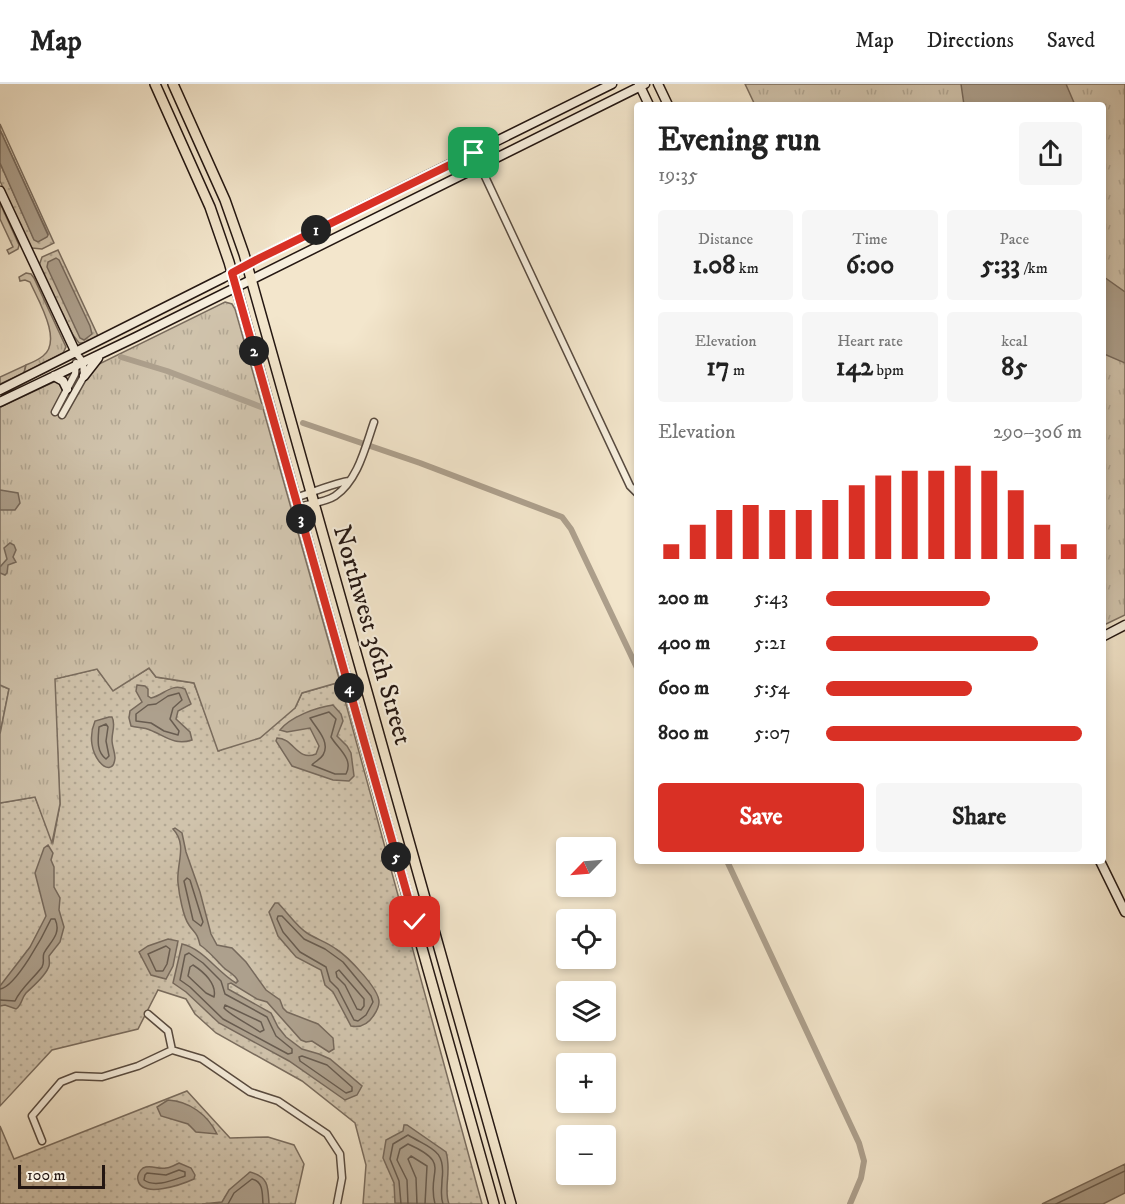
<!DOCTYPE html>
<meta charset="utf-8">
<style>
body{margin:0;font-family:"IM FELL DW Pica",serif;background:#f6f6f6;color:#222;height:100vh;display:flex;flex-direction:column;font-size:22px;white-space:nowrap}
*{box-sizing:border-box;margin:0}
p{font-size:20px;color:#767676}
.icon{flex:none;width:33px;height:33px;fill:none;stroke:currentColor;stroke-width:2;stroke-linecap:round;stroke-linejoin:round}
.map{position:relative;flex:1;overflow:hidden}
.drawer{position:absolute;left:634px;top:18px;width:472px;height:762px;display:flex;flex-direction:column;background:#fff;border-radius:6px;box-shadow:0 3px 9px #0003}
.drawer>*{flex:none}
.needle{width:39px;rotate:245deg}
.controls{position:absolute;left:556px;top:753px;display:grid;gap:12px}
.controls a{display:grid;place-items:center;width:60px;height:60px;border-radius:6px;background:#fff;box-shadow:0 3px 9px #0003;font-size:30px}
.scale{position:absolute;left:18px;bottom:15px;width:87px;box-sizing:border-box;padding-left:6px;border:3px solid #241712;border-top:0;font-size:16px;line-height:21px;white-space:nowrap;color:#241712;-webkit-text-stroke:4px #f7efde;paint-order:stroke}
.pin{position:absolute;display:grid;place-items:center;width:51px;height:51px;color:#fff;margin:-26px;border-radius:12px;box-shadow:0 3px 9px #0006}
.km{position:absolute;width:30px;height:30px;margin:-15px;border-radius:50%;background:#222;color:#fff;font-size:16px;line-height:30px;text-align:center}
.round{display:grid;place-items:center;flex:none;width:63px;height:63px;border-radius:6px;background:#f6f6f6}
.overview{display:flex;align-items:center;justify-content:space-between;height:102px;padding:0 24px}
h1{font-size:33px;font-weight:700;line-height:45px}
.figures{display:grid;grid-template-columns:repeat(3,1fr);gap:9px;height:102px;padding:6px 24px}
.figures div{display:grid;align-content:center;border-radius:6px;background:#f6f6f6;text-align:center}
.figures b{font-size:26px;font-weight:700}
.figures small{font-size:16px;font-weight:400}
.figures p{font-size:16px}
.chart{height:168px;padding:12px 24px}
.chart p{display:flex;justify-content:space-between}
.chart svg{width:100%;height:108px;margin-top:6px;stroke:#d93025;stroke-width:6}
.button{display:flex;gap:12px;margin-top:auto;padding:12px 24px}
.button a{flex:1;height:69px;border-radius:6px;background:#d93025;color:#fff;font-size:24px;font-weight:700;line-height:69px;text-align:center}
.button a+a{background:#f6f6f6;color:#222}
ul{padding:0 24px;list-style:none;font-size:20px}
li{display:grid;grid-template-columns:96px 72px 1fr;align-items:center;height:45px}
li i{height:15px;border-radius:8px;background:#d93025}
header{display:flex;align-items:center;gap:36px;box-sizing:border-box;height:84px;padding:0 30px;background:#fff;border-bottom:2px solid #e0e0e0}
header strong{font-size:28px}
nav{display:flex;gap:33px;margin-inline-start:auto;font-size:21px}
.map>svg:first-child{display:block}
.grass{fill:url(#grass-dots);stroke:#7a6d5f;stroke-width:1.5}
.forest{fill:url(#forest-firs);stroke:#7a6d5f;stroke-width:1.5}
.park{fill:url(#park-tufts);stroke:#7a6d5f;stroke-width:1.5}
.water{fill:#ada08d;stroke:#76695c;stroke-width:1.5}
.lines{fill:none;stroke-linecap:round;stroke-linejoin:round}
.shore{stroke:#685c50;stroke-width:1.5}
.canal{stroke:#ada08d;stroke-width:6}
.street-casing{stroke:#584b40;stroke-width:9}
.secondary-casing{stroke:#241712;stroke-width:11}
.primary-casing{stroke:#241712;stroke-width:12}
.street{stroke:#f7efde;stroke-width:6}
.secondary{stroke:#f7efde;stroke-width:8}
.primary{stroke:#f3e6cc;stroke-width:9}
.route-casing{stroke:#fff;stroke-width:12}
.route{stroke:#d93025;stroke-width:8}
.labels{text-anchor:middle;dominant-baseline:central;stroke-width:4.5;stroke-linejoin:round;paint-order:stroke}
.street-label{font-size:26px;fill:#241712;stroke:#f7efde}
</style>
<header>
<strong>Map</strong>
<nav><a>Map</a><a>Directions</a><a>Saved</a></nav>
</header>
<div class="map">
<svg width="1125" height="1120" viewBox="0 0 1125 1120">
<defs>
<pattern id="grass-dots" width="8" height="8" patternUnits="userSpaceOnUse" patternTransform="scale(1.5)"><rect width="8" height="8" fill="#d0c3ac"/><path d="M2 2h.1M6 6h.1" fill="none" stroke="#b2a793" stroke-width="1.8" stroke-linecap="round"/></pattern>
<pattern id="forest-firs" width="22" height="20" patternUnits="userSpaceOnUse" patternTransform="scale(1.5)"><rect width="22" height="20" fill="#d0c3ac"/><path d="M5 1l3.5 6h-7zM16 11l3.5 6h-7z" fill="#b2a793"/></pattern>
<pattern id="park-tufts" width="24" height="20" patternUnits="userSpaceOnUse" patternTransform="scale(1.5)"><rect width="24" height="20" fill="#d0c3ac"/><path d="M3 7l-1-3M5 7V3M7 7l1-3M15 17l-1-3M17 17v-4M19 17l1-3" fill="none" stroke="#b2a793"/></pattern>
</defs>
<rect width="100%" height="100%" fill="#f3e6cc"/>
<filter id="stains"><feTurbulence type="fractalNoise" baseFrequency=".00333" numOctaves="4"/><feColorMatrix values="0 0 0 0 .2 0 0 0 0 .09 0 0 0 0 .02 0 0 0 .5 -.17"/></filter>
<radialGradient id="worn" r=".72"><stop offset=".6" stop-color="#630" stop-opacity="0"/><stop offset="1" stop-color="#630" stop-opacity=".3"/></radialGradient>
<path class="grass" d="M0,40L54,159L42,165L32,164L29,161L0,97V79L34,155L48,150L0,46Z
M58,166L98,252L85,259H79L73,251L39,182L42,173Z
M149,584L156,593L194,599L219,667L295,624L302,609L340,598L482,1120H363L366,1081L355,1039L302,997L216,949L195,930L186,915L158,906L138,945L52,966L0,1022V719L35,713L53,758L60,720L54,595L97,585L113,606Z
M0,601L9,605L0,650Z
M187,1007L230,1054L268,1053L294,1061L304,1080L295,1120H0V1042L14,1075Z"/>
<path class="forest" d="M26,281L24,289L0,300V293Z"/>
<path class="park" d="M745,0H1125V531L1104,541V21H755Z
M0,119L19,161L18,165L9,170L7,166L13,163L0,135Z
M26,189L31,190L34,194L66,263L63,269L24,289L26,281C31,279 38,276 43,272C63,257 38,216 30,198L25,196L20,197L19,193Z
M225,218L232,220L235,225L340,598L302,609L295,624L260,654L218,667L194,599L156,593L149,584L113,607L97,585L55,595L60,720L52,759L35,713L0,719V650L9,605L0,601V323L73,289L79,286L90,288L97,281Z"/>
<path class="water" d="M961,0H1066L1075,21H964Z
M0,46L48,151L47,153L38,158L34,156L0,79Z
M56,174L59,176L90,242L92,250L84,256L80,254L47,183L48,178Z
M1104,193L1125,208V279L1104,270Z
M0,406L18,409L20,419L15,426H0Z
M10,459L14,461L16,466L13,473L16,478L8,481L7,489L5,491L0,489V483L7,475L4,464Z
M137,601L145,602L148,605V612L151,614C164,611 171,599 185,605L191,620L178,627L176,635L190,648L192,656C175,662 165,652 150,646C144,643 137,644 131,642L129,634L130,627L142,618L136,607Z
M333,621L341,630L343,637L337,652L347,662L351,669L354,692L349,697L333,696L292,682L276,657L277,654C294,654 297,678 316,670L319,662L310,644L287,648L280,646C290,633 317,623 333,621Z
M109,633H112C116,640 112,647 112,656C112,662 115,668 115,674C113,699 81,670 95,637Z
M175,744L182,749L186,768L200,808L211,850L217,861L232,864L246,878L266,906L280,916L283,924L287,928L318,940L333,954L334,965L329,968L312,957L306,958L301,956L267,918L257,915L231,899L228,900V905L271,929L278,943L286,953L302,965L319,970L330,975L362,1002L357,1011L345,1016L289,977L219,939L186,908L173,899L182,860C204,865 217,888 236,899L238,897C235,890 228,888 223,883C215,875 209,867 200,861C197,848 195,850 189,841C183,833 179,809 178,799C176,780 188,761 173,745Z
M48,761L53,769L51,776L54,783V803L60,814L59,826L64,843L60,858L49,872C49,876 50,879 49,882C46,892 33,902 26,909C21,915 22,921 16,925L5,921L0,922V902L30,863L46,832L35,789L44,764Z
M275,819H278C288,829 296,842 307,849C316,855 327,858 336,865C347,872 379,904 379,918C379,922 376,928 374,931C369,939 361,944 351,942L333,908L325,901L321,886L296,873L278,852L269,828Z
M168,855L178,857L173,882L166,895L151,891L139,868L148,862Z
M168,1016C189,1017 208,1031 217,1050L196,1048L188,1040L161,1032L157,1023Z
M404,1041H407L446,1068C452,1087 443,1105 449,1120L395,1119L394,1099L383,1074L386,1056L403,1047Z
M179,1079L191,1084L195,1091L194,1095C183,1100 142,1115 138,1096C137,1092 139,1087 143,1084C151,1080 158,1086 166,1084C170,1084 175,1081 179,1079Z
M1125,1080V1109L1103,1120H1042Z
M250,1088C269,1093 268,1103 269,1120H202L222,1118L229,1106Z"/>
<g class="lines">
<path class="shore" d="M179,609L182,616L173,624L170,635L179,647L178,651L164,647L151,639L136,637V630L148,621L156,620L168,612Z
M329,628L336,635L331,653C338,665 354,675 346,690H335L312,681C315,677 320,676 323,671C331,658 316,644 310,634Z
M106,640L108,643L106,657L109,672L106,675C96,667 98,655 99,643Z
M187,794L190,796L203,838L201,842L193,836L184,797Z
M278,832H282L304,855L325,865L343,878L371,912L373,918L366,931L358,937L354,936L338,905L330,897L326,883L300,868L283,848L277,835Z
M166,862L170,865L167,880L163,887H156L148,870Z
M189,869L203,879L221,897L225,910L267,933L276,952L292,965V969L288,970L223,935L190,903L180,896L185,871Z
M193,881C204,888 217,900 214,913L206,909L188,892L190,883Z
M339,886L364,915V922L361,926L357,925L345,901L337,893L336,888Z
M0,905C16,903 44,850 51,835H55C62,850 50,858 44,869C42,874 45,878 42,883C33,895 21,904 15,917L0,916
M225,921L261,938L264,946L260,948C250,941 230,931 224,924Z
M302,972L327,981L352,1003V1007L346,1009L300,977L299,973Z
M179,1086L185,1088V1092C173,1096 155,1104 144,1096L145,1091L147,1089L166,1091Z
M228,1120L234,1109L252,1095C264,1098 262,1110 263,1120
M401,1120L399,1097L390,1075L393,1060L408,1051C431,1065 446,1065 442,1096C442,1104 440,1112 443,1120
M408,1120L407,1096L397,1076L400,1065L408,1060C453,1080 426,1086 435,1120
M417,1120L416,1094L408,1075L411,1072L427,1082L425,1120
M1056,1120L1125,1087"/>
<path class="canal" d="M121,273L167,287L261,323
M303,339L420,379L562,433L571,445L638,586
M727,777L859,1059L864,1077L861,1094L850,1120"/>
<defs>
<path id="street" d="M474,69L630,402L638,410
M55,328L75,290L76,279
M62,331L84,292L83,278L76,269
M295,414C305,411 343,396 349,397
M298,423C309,420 326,418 335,412C358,396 365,364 374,338
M148,930L168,947L172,966
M42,1057L32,1032L61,998L76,992L102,993L138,982L172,966L202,975L250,1008L278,1017L327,1050L340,1070L342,1094L337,1120"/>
<path id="secondary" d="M639,0L649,21
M658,0L668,21
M0,107L76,269
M54,292L63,297L67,305
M84,292L98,274
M0,306L223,194L260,174L612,0
M0,318L136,253L645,0
M1104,552L1125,541
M1100,777L1125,828"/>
<path id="primary" d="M155,0L210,123L229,178L494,1120
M173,0L225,116L244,170L511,1120"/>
</defs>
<use href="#street" class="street-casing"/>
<use href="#secondary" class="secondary-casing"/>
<use href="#primary" class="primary-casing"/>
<use href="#street" class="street"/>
<use href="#secondary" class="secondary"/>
<use href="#primary" class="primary"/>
</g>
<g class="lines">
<defs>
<path id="route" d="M415,838L232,189L260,174L474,69"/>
</defs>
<use href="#route" class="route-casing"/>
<use href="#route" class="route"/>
</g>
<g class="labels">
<g class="street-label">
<text transform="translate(372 551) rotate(74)">Northwest 36th Street</text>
</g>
</g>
<rect width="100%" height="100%" filter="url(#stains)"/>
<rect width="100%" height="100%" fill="url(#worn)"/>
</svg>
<div class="controls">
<a><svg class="needle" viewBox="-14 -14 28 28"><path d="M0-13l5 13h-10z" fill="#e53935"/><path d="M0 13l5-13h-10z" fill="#767676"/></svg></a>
<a><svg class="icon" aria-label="locate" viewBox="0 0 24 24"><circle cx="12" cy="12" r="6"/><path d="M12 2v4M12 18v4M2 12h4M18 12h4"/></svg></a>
<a><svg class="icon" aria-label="layers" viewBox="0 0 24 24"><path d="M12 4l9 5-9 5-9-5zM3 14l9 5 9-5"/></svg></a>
<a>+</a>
<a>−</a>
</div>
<div class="scale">100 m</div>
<div class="pin" style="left:474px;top:69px;background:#1e9e55"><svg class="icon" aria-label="arrive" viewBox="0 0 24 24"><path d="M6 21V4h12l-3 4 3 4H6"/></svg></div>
<div class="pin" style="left:415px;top:838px;background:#d93025"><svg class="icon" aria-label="check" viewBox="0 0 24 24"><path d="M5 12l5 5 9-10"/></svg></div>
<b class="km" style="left:316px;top:146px">1</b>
<b class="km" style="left:254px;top:267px">2</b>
<b class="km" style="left:301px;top:435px">3</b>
<b class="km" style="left:349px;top:604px">4</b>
<b class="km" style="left:396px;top:773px">5</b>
<section class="drawer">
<div class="overview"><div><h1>Evening run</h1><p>19:35</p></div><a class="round"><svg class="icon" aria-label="share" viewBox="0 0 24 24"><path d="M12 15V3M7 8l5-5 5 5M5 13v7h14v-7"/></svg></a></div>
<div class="figures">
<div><p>Distance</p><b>1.08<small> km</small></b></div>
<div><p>Time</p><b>6:00</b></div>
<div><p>Pace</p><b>5:33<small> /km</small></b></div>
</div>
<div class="figures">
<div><p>Elevation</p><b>17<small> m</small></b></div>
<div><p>Heart rate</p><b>142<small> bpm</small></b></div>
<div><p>kcal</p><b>85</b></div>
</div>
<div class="chart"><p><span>Elevation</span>290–306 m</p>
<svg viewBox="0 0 160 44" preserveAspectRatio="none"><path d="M5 44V38M15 44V30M25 44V24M35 44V22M45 44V24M55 44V24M65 44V20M75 44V14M85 44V10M95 44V8M105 44V8M115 44V6M125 44V8M135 44V16M145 44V30M155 44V38"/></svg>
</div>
<ul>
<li><b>200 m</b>5:43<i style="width:64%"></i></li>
<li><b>400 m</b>5:21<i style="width:83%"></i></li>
<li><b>600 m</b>5:54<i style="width:57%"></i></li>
<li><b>800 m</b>5:07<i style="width:100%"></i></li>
</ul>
<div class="button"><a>Save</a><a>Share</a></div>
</section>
</div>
